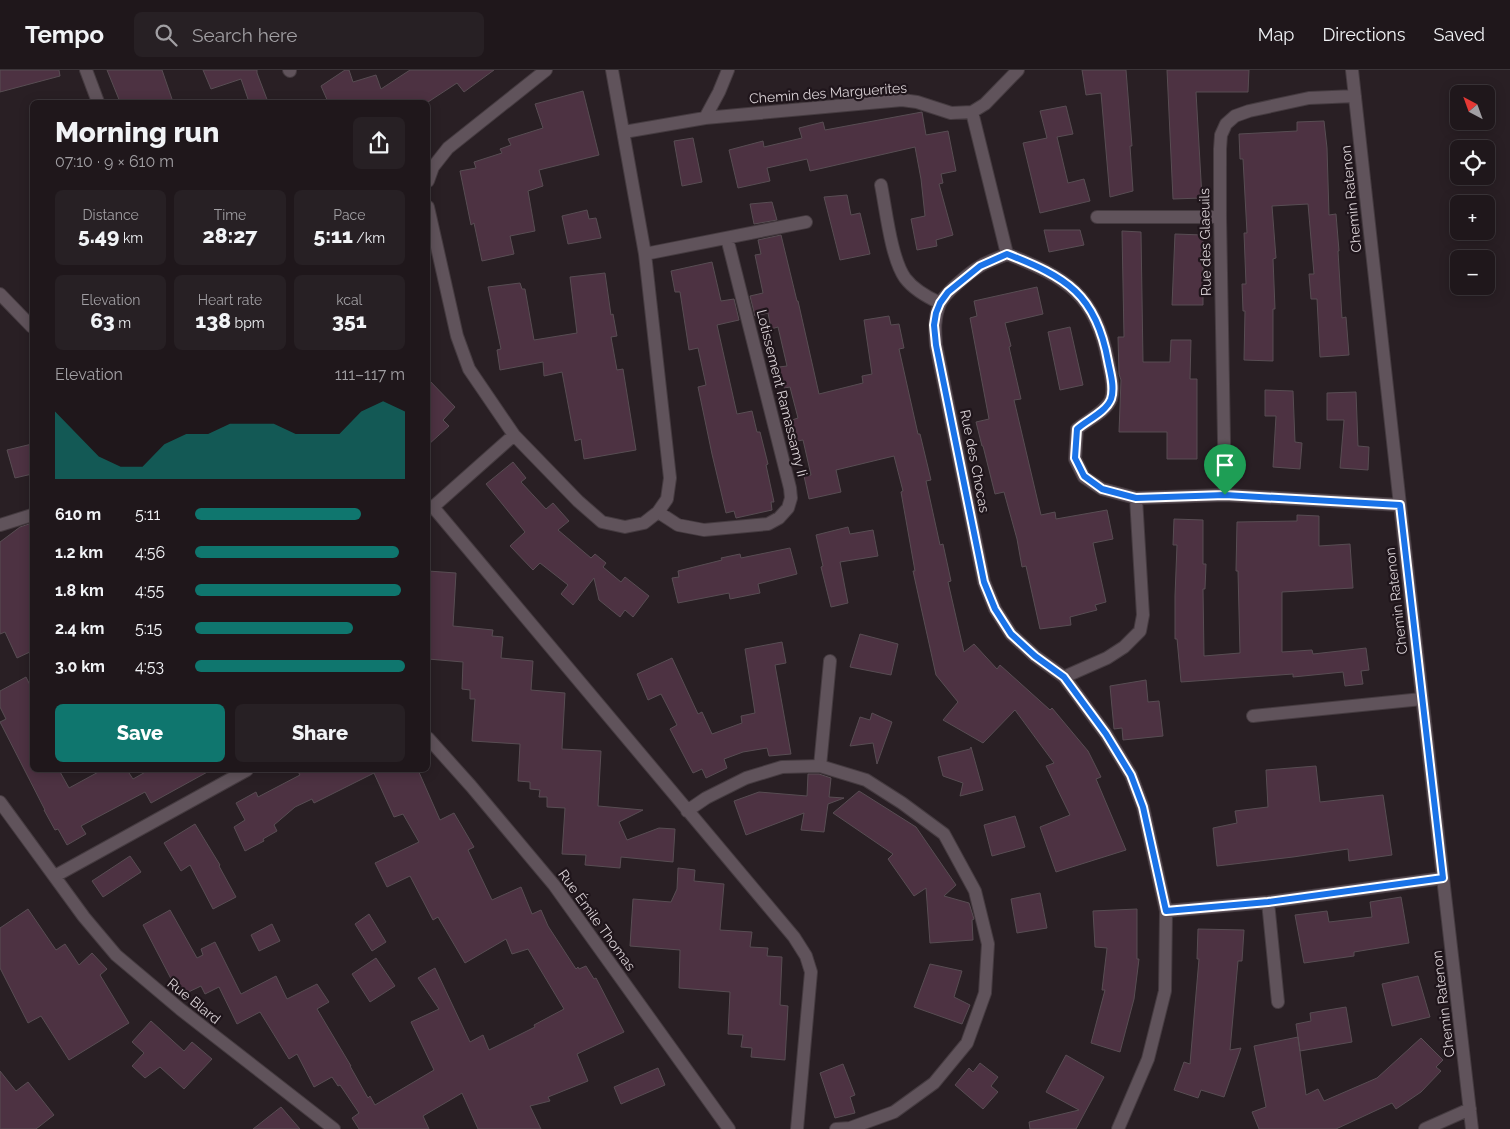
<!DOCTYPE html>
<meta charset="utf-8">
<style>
body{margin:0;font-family:Raleway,sans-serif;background:#272024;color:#f1f3f6;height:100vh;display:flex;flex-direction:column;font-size:19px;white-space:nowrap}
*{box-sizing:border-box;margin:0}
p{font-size:16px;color:#a19fa3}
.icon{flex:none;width:28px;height:28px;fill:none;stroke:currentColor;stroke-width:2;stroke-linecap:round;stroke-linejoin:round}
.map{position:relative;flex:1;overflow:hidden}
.drawer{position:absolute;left:30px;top:30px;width:400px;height:672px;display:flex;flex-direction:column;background:#1f171b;border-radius:8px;box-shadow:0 2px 12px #0003,0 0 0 1px #3c363a}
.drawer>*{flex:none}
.needle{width:32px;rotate:319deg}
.tools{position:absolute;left:1450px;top:15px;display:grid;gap:10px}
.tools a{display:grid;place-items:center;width:45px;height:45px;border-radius:8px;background:#1f171b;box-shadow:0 2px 12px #0003,0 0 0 1px #3c363a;font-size:25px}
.pin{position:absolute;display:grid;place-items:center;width:42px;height:42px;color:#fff;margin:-51px -21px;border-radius:50% 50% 50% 0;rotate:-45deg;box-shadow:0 0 5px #0007}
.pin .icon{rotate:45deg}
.round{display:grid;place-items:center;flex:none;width:52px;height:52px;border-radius:8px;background:#272024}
.summary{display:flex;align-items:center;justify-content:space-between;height:85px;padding:0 25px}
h1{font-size:28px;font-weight:800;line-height:38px}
.figures{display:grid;grid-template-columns:repeat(3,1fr);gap:8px;height:85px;padding:5px 25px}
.figures div{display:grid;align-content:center;border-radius:8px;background:#272024;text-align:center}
.figures b{font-size:21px;font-weight:800}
.figures small{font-size:14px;font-weight:400}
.figures p{font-size:14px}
.chart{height:140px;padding:10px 25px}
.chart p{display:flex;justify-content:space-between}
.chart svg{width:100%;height:90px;margin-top:5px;fill:#0f766e;opacity:.7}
.button{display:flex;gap:10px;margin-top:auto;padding:10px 25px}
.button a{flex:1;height:58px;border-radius:8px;background:#0f766e;color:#fff;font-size:20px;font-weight:800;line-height:58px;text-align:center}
.button a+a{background:#272024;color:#f1f3f6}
ul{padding:0 25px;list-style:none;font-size:16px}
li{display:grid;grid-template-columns:80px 60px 1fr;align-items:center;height:38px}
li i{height:12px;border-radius:6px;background:#0f766e}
header{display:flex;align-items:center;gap:30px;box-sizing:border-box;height:70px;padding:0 25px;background:#1f171b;border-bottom:1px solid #3c363a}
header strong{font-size:24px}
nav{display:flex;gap:28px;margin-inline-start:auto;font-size:18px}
.search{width:350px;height:45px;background:#272024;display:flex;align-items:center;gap:12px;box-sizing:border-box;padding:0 18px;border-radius:8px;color:#a19fa3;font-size:19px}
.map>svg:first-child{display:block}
.building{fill:#4d3242;stroke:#584d53}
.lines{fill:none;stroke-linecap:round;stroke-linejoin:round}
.service-casing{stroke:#453b40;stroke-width:14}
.minor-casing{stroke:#453b40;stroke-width:14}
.tertiary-casing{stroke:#453b40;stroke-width:14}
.service{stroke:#60535b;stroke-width:12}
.minor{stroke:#60535b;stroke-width:12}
.tertiary{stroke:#60535b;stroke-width:12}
.route-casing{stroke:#fff;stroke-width:10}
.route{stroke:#1a73e8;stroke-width:6}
.labels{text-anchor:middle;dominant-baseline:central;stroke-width:4.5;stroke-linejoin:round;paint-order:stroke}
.street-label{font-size:14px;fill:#d9d1d5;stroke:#1f151b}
</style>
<header>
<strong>Tempo</strong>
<div class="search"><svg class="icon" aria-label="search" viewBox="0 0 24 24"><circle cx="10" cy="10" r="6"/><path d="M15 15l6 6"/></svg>Search here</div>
<nav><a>Map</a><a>Directions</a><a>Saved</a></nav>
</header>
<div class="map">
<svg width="1510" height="1059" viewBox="0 0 1510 1059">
<rect width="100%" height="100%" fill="#291f24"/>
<path class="building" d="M0,0H59L60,6L0,22Z
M107,0H162L173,32H120Z
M203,0H257V3L268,32H249L241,9L211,19Z
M345,0H349L353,12L376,5L381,19L410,0H494L464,22L457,13L428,32H328L321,16Z
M1082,0H1126L1132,76H1130L1133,121L1110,127L1101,23L1086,25Z
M1167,0H1249L1248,22H1196L1202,128L1173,129Z
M583,21L599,85L539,100L543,116L528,121L535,161L510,166L514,184L482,191L474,153L471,155L460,101L476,98L474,92L502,83L500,79L511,75L508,69L543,58L535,34Z
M1066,36L1073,64L1057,67L1068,113L1084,109L1090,131L1040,143L1023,73L1047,68L1040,41Z
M922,42L926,65L948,61L956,101L941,104L943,113L939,114L953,165L936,170L937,176L917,180L911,149L925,146L921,109L915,77L810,101L807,89L767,98L770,111L738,118L729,80L763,71L764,77L802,68L799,58L823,52L825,60Z
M1324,51L1327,78L1329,145L1336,144L1339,181H1338L1342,248L1346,247L1349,285L1320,287L1317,229H1311L1309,204H1314L1308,134L1272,136L1276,188L1273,189L1275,239H1273V291L1244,290L1245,241H1243L1242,214H1246L1244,163H1247L1243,89H1240L1239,64L1297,61V52Z
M693,68L702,112L682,116L674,71Z
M847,125L851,145L860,143L870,184L840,190L824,127Z
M772,132L777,150L754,154L750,134Z
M587,140L589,149L596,148L601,168L568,174L562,146Z
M1044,160H1080L1084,175L1049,182Z
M1122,161L1141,162L1143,292H1170L1171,270H1191L1190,309H1197V389H1167V362H1119L1121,310L1119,304L1118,267H1124Z
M1175,164L1203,165V235H1172Z
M781,165L797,231H798L819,324L863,313L862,306L872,304L864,250L889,246L891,255L899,254L904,278L899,279L918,364H920L931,410L926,411L940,475L943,474L951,511L948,512L964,582L974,574L997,599L1000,595L1050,640L1052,638L1088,681L1101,707L1096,709L1126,780L1056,802L1040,757L1070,745L1046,696L1054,693L1015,640L983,673L943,650L958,632L936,605L913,501H915L901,422L903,421L894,386L836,400L841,422L809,429L804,406L811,405L803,370L797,371L792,350L798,348L790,317L784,318L779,297L787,296L778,257L771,259L768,243L755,246L750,226L763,223L755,185L761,184L758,170Z
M712,192L721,231L734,229L739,250L717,255L737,344L752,341L757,362H760L768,394L766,395L774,432H771L772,440L736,448L734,441L726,443L712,384L698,317L706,315L698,278L689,280L680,222H675L671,201Z
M605,203L611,245L613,244L617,266L611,267L617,300L623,299L636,380L584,389L581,369L575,371L562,302L544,306L543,292L500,300L497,280L501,279L488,217L520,213L522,219H525L534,270L577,263L570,207Z
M1037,217L1043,244L1005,253L1011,276L1009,277L1021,329L1014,330L1041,445L1055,442L1056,449L1107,440L1113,469L1093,473L1106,532L1095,535L1097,540L1070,547L1071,555L1040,559L1026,496L1022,497L1017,469L1004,422L995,424L983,376H982L976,352L989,349L970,248L977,246L974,231Z
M1070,257L1083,315L1060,320L1048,262Z
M428,309L455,337L443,350L449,356L428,375Z
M1265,320L1293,321L1295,372L1302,373L1300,399L1273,397L1276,346H1265Z
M1356,322L1358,376L1369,377L1368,400L1340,398L1344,350H1327V323Z
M32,374V404L15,408L7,380Z
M513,392L526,408L521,412L546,439L553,433L569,451L558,460L591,488L595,484L606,493L603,497L621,512L625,507L649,526L633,547L625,540L620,547L599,530L594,508L573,535L561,524L568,515L540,493L533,500L510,476L525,462L486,414Z
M1297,445L1319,446V476L1350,474L1353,518L1282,522V582L1312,580L1313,584L1366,578L1369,600L1361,601L1363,614L1345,616L1343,602L1293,607V604L1181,612L1177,569H1175V526L1177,475H1173L1174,449L1203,450V494H1206L1205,519H1203L1204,586L1240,583L1238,501H1236L1237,452L1297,451Z
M32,453V581L17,588L5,562L0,564V472L20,457Z
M848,457L850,464L873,460L878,486L840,492L848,533L831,537L821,497L823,496L816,465Z
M790,478L797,504L758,514L760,523L730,529L729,523L678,533L672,508L679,507L678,501L722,490L721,488L740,484L741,488Z
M428,501L456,503L453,556L493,560L492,566L503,567L501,588L533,591L531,620L565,623L562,679L601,681L598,736L643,740L619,752L627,770L659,758L675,759L673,792L621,787L620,798L585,795L586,785L562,784L565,738L547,737V727H539L540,720L530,719V712L518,711L520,674L472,671L475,629H470V620L462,619L463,592L428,589Z
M860,564L898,574L891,605L850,597Z
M782,572L786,593L775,595L791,684L769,686L767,678L743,682L724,689L727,698L706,708L702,699L693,703L670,659L677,655L661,624L648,630L637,604L672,588L698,644L702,642L712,664L742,653L741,646L755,643L745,579Z
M26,607L32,619V700H59L69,718L102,700H127L133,709L149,700H211L151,733L145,722L81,756L86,764L67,775L58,759L55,760L44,740H45L0,652L6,649L0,637V621Z
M1146,610L1148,632L1159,631L1163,666L1123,670L1122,658L1114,659L1110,616Z
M872,643L892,652L877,694L873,673L850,676L860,647L870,650Z
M971,677L983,720L960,726L963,713L943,706L938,687L970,679Z
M1316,696L1320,732L1383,725L1392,785L1349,791L1348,779L1293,787L1217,796L1213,758L1237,753L1235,741L1268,737L1266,700Z
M297,700H418L440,750L454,743L474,777L468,780L492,830L521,817L532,844L541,840L548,856L576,899L578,897L579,899L586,896L594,909L596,908L624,962L577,984L588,1011L548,1027L550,1031L530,1036L541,1059H478L462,1023L423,1046L429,1059H359L352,1048L359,1043L340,1015L338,1016L332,1007L314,1017L297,984L289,989L260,942L237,954L219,917L205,924L201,916L180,926L143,855L170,840L197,888L203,885L201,879L215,872L241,924L276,906L287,929L317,914L329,932L317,939L351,996H350L368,1028L370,1026L375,1035L434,1000L411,952L439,939L418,908L435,898L470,972L483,965L489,980L535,957L534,955L564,939L528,879L512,884L506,869L465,893L438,847L433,850L410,806L387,817L375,793L419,772L403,744L394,747L374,703L314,733L312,729L295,737L274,755L277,761L263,769L264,771L245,781L234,757L245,750L236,733L256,722L258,727L300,705Z
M808,704H819L831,708L829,727L844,728L828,734L824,762L801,760L804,743L746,765L734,731L759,722L807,726Z
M859,721L916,757L956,815L944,826L969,833L974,849L972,850L973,870L930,873L926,818L914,826L888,789L893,784L833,743Z
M1015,746L1025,777L992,786L984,755Z
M195,754L220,795L219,796L236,827L213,839L190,795L181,801L164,773Z
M130,786L141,802L103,827L92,811Z
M678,798L695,800L694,811L724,814L720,860L752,862L750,877L768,878L767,886L782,887L780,935L788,936L785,990L751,987L752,978L741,977L743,965L728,964L730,922L679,918L680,880L630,876L633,829L671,832L677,819Z
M1040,823L1047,858L1017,863L1011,829Z
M1401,827L1409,873L1354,882V886L1304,893L1295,845L1327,841L1329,852L1372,847L1370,832Z
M28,839L56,880L65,874L79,895L92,883L107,899L100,905L129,953L69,990L41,946L28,953L0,898V858Z
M1137,839V889H1139L1134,929L1120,982L1091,973L1105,920H1102L1107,878L1095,877L1093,841Z
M369,844L386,872L372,881L355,854Z
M272,854L280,871L259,881L251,865Z
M1198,859L1244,860L1242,891H1238L1230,980L1241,978L1224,1027L1201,1020L1198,1028L1174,1020L1184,992L1190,994L1199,889H1197Z
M376,888L395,916L370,932L352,904Z
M930,894L962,901L954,927L970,935L962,954L914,937Z
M1418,906L1430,947L1392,956L1382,914Z
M1346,937L1352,972L1300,981L1296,954L1311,951L1310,943Z
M151,951L184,981L192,972L212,989L184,1019L160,997L145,1008L132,996L144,983L132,972Z
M1298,967L1306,1025L1318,1019L1324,1031L1377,1008L1421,968L1443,990L1436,997L1441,1001L1421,1022L1396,1039L1392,1033L1336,1059H1259L1252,1042L1266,1037L1254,976Z
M1066,985L1104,1007L1076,1059H1030L1029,1052L1079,1040L1046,1022Z
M980,993L998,1007L991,1016L998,1022L983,1039L955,1015L969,998L973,1002Z
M843,994L855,1025L850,1027L855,1043L835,1048L820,1003Z
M658,998L665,1015L621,1034L614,1017Z
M0,1001L16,1021L28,1012L54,1045L36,1059H0Z
M281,1037L300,1059H253Z"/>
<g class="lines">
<defs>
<path id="service" d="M1253,646L1422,629
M820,696L830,591"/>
<path id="minor" d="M86,0L98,32
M289,0L290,1
M1352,0L1400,435L1472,1059
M972,42L1007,184C1065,207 1096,224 1108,291C1110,302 1115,317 1111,329C1106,342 1087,350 1077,359L1075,389L1084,407L1102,419L1136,428L1143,545L1140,561L1124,577L1107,588L1064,607
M705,48L719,22L728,0
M624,62L705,48L902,30L917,32L951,43L972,42L985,34L1018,0
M428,111L433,97L448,78L546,0
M881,115C886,140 891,188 905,208C914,220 927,227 940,233
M428,137L457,266L469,299L514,365L578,431L602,452L625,457L644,453L658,442L667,429L670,408L645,184L612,0
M1097,147H1220
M645,184L806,152
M1007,184C998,188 989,191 982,195C970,202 943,224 939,236C934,249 935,261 936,275L984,512L995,539L1011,564L1035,586L1064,607L1106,664L1131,705L1143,737L1166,841L1165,921L1148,989L1118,1059
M1225,425L1220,147V79L1221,65L1226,54L1235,46L1249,41L1309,28L1355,26
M1136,428L1225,425L1400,435
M428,436L433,437L514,365
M433,437L794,867L806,886L811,902L797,1059
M658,442L678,455L704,460L768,454L779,448L788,438L791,428L790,418L727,168
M0,455L32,445
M0,732L84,847L116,885L180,939L334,1059
M687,741L706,728L746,708L782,697L820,696L866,710L902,733L944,764L975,821L988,874L985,923L967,973L934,1013L894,1042L850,1058L836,1059
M55,806L247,700
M1268,832L1278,932
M1166,841L1268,832L1443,808
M1425,1059L1470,1039"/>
<path id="tertiary" d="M0,224L32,257
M428,668L471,716L554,815L729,1059"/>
</defs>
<use href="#service" class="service-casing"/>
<use href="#minor" class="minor-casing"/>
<use href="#tertiary" class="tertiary-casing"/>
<use href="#service" class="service"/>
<use href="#minor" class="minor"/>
<use href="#tertiary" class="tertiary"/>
</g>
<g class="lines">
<defs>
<path id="route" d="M1007,184C1066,207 1096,224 1108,291C1110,302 1115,317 1111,329C1106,342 1087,350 1077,359L1075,388L1084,406L1102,419L1136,428L1225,425L1400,435L1443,808L1268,832L1166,841L1143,737L1131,705L1106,664L1064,607L1035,586L1011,564L995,539L984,512L936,275L934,255L936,243L940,233L948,222L980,196Z"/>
</defs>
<use href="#route" class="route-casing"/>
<use href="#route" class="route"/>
</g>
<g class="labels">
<g class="street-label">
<text transform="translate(828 23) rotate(-4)">Chemin des Marguerites</text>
<text transform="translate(1351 129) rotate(-96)">Chemin Ratenon</text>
<text transform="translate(1205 172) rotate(-91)">Rue des Glaeuils</text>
<text transform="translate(782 323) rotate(76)">Lotissement Ramassamy Ii</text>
<text transform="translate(975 391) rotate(79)">Rue des Chocas</text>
<text transform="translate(1396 531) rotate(-97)">Chemin Ratenon</text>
<text transform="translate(597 850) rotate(54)">Rue Émile Thomas</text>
<text transform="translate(194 931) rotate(39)">Rue Blard</text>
<text transform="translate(1443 934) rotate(-97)">Chemin Ratenon</text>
</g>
</g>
</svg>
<div class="tools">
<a><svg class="needle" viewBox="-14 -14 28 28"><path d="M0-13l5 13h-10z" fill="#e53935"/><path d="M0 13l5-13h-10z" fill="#a19fa3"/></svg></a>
<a><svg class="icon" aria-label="locate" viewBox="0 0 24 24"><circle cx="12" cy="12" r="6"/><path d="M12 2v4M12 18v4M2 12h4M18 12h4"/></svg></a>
<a>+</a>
<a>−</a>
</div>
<div class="pin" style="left:1225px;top:425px;background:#1e9e55"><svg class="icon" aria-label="arrive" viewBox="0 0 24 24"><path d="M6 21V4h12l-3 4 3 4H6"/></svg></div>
<section class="drawer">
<div class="summary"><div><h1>Morning run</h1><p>07:10 · 9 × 610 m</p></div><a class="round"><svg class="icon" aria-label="share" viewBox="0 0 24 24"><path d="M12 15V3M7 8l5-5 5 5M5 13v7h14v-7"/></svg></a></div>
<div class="figures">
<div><p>Distance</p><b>5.49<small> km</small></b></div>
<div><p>Time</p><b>28:27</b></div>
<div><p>Pace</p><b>5:11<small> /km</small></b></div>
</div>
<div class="figures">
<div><p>Elevation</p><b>63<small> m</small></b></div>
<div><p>Heart rate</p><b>138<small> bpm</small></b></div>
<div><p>kcal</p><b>351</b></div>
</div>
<div class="chart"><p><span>Elevation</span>111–117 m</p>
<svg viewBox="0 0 160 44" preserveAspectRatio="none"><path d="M0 44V11L10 22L20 33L30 38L40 38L50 27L60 22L70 22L80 17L90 17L100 17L110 22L120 22L130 22L140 11L150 6L160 11V44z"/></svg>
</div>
<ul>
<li><b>610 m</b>5:11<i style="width:79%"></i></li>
<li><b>1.2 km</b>4:56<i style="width:97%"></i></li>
<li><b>1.8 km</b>4:55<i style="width:98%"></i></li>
<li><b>2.4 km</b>5:15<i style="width:75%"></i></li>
<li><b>3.0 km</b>4:53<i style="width:100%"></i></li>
</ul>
<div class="button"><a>Save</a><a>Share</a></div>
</section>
</div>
